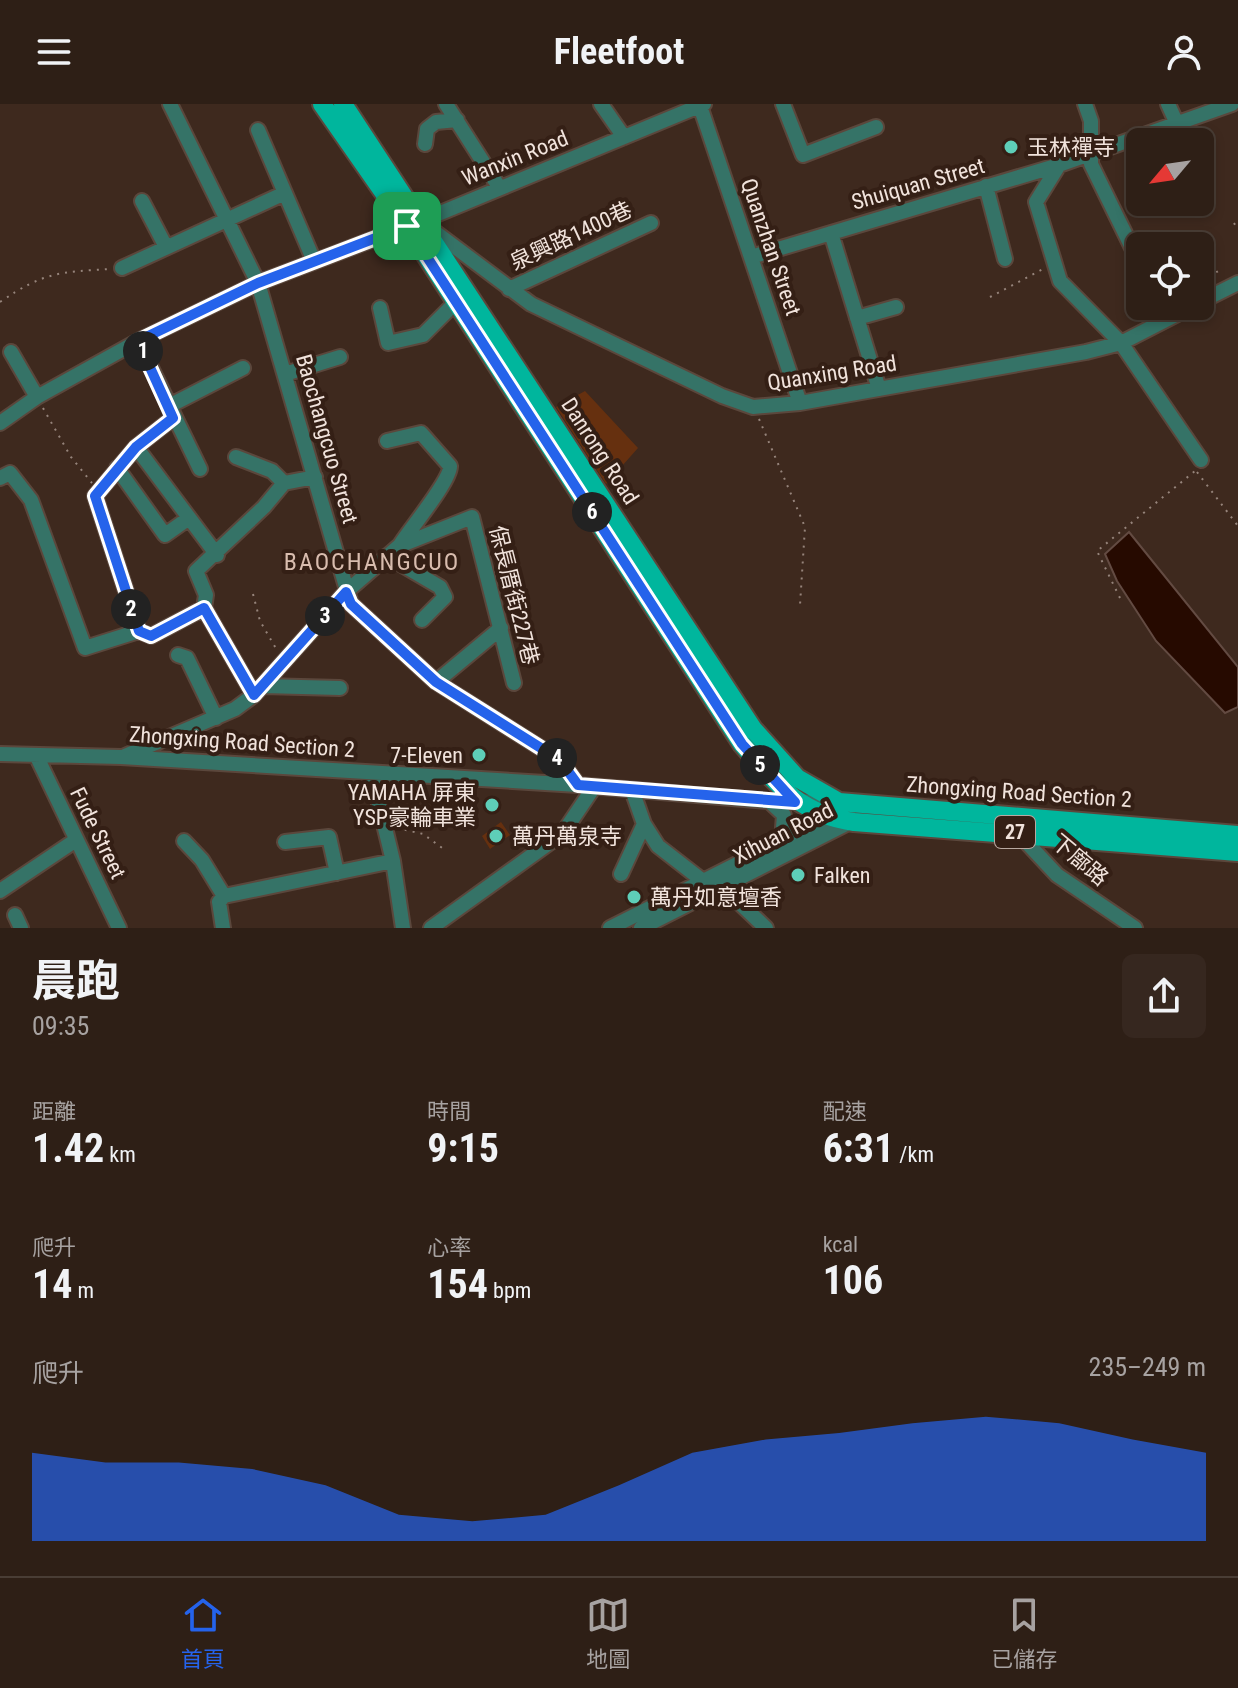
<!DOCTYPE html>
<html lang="zh-TW">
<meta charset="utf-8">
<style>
body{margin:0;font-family:"Roboto Condensed","Noto Sans TC",sans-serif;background:#36271f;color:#f1f3f6;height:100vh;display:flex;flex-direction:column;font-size:30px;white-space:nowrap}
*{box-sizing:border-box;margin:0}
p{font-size:26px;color:#a7a2a1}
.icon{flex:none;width:44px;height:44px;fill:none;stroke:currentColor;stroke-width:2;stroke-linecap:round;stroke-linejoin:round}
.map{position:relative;height:824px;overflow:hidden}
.details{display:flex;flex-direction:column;background:#2e1f16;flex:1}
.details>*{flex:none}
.needle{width:52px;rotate:241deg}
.buttons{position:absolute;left:1126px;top:24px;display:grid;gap:16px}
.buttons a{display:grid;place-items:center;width:88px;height:88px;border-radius:12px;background:#2e1f16;box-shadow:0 4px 12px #0003,0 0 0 2px #493d35;font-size:40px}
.pin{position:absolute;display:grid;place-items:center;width:68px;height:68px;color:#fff;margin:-34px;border-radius:16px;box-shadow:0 4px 12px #0006}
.km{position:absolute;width:40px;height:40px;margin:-20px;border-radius:50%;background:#222;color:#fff;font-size:22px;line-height:40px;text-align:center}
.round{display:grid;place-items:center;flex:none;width:84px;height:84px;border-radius:12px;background:#36271f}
.headline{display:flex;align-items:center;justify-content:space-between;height:136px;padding:0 32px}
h1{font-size:44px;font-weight:700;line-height:60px}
.metrics{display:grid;grid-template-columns:repeat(3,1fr);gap:12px;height:136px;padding:8px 32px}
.metrics div{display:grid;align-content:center}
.metrics b{font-size:40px;font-weight:700}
.metrics small{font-size:22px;font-weight:400}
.metrics p{font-size:22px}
.chart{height:224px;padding:16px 32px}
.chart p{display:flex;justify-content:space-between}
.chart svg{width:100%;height:144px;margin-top:8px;fill:#2563eb;opacity:.7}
header{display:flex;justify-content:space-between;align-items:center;height:104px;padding:0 32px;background:#2e1f16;font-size:36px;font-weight:700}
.menu{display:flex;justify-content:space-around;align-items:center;height:112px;border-top:2px solid #493d35;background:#2e1f16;font-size:22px;color:#a7a2a1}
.menu a{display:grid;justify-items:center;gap:4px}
.menu .active{color:#2563eb}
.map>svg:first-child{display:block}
.water{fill:#260a00;stroke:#634b42;stroke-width:2}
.building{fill:#66300f}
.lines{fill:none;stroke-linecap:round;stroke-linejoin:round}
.minor-casing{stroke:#5b473c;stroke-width:18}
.major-casing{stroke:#5b473c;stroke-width:22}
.path{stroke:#96847b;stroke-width:2;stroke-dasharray:2 6;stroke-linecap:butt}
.minor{stroke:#357367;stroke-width:14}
.major{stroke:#00b69d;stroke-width:18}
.route-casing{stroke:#fff;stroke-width:16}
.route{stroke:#2563eb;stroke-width:10}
.poi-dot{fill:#5eceb8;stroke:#341f15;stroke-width:3}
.labels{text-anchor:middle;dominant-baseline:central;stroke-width:8;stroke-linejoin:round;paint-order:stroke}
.shield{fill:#341f15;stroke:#b8a8a0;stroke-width:2}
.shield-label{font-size:20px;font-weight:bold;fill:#f1e3dc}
.poi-label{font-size:22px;fill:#f1e3dc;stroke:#341f15;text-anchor:start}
.street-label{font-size:22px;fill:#f1e3dc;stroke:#341f15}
.neighbourhood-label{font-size:24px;letter-spacing:2px;fill:#d8bcae;stroke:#341f15}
</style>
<header><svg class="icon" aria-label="menu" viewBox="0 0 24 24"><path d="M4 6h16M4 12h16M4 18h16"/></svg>Fleetfoot<svg class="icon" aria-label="person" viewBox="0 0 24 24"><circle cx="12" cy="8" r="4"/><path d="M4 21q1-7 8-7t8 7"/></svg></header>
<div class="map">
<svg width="1238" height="824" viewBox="0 0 1238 824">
<rect width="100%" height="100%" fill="#3e291e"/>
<path class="water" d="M1129,428L1238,563V603L1225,609L1156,537L1117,477L1105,450Z"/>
<path class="building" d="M585,287L638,344L606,380L556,303Z
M501,718L510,731L490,745L482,732Z"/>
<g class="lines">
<defs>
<path id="minor" d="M170,0L258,179L351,500L436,578L560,656L578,681
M446,0L499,83
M601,0L624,33
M783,0L803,51L876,23
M1085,0L1091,17V60L1140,160
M1168,0L1177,20
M700,2L800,299
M258,26L314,157
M425,40L427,25L436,18L457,16
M1059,61L1036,98L1060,177L1121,239L1201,356
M986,82L1005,155
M142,97L166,143
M427,122L531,200L722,292L753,303L800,299L1086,248L1121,239L1193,202
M831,129L879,285
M751,153L1059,61L1232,0
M122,164L285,89
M509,185L651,119
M1200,198L1238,179
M380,204L388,239L423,231L455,199
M857,214L896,203
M138,237L200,365
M11,248L37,293
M285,270L340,253
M169,302L243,264
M173,314L136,343L95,392L139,527L151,532L204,504
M0,319L37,293L138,237L258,179L421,117L704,0
M387,337L421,329L450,362C451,376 410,425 400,441
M136,343L217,451
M236,353L272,367L284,379
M117,364L165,431L189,414
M0,374L10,369L31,396L85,544L139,527
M387,452L440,483L445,493L422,516
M204,504L206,491L196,467L264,403L284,379L315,373
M204,504L254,591
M178,551L187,554L216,614
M436,578L501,524
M263,582L340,584
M0,650L121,653L578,681L768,697L838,698
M125,652L235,605L254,591L346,488L399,442L472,413L514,579
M37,653L119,824
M372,671L393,757L403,824
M769,697L784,711L782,737
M644,720L658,742L703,777L729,789L766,824
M1017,728L1057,771L1135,824
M184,737L202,756L224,792L219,798L223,824
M285,738L329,733L337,769
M621,770L644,720L632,686
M0,787L76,736
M224,792L393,757
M15,811L21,824
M431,824L563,729L594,683
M610,824L834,711
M641,824L854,716"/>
<path id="major" d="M322,0L407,122L742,640C777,680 798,710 854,718L1238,748
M343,0L753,625L797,674L839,698L1238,731"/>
</defs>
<use href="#minor" class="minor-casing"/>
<use href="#major" class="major-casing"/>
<path class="path" d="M1234,119L1238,126
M1197,132L1220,173
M990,193L1043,165
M0,198C44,168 59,168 111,165
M43,304L71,353L92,379
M759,315L805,423L800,501
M1197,368L1238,422
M253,490L260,517L278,548
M1120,494L1097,447L1195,367
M397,724L423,730L445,746"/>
<use href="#minor" class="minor"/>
<use href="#major" class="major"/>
</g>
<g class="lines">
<defs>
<path id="route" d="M407,122L742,640L795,698L578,681L560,656L436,578L351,500L346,488L254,591L204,504L151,532L139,527L95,392L136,343L173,314L138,237L258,179Z"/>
</defs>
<use href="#route" class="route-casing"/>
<use href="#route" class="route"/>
</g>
<g class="poi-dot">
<circle cx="1011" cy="43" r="8"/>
<circle cx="479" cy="651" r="8"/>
<circle cx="492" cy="701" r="8"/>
<circle cx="496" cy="732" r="8"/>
<circle cx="798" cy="771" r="8"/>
<circle cx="634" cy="793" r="8"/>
</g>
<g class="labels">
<rect class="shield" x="995" y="712" width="40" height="32" rx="6"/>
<g class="shield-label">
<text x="1015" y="728">27</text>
</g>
<g class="poi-label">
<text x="1027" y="43">玉林禪寺</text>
<text x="463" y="651" text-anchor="end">7-Eleven</text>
<text x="476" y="688" text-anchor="end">YAMAHA 屏東<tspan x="476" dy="25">YSP豪輪車業</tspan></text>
<text x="512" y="732">萬丹萬泉寺</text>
<text x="814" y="771">Falken</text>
<text x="650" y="793">萬丹如意壇香</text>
</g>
<g class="street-label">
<text transform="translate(515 54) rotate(-22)">Wanxin Road</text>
<text transform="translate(918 80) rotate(-16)">Shuiquan Street</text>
<text transform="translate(571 132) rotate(-25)">泉興路1400巷</text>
<text transform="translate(771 143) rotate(71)">Quanzhan Street</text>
<text transform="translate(832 269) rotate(-9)">Quanxing Road</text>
<text transform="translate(327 335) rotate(74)">Baochangcuo Street</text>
<text transform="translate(600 347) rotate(57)">Danrong Road</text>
<text transform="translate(514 491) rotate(76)">保長厝街227巷</text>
<text transform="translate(242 638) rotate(4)">Zhongxing Road Section 2</text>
<text transform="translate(1019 688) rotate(4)">Zhongxing Road Section 2</text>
<text transform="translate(98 729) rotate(64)">Fude Street</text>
<text transform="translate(783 729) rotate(-27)">Xihuan Road</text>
<text transform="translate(1080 756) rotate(40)">下廍路</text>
</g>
<g class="neighbourhood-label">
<text x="372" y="458">BAOCHANGCUO</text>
</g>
</g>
</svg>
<div class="buttons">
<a><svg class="needle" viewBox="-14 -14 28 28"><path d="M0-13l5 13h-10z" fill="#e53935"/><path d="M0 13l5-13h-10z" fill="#a7a2a1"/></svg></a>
<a><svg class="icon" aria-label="locate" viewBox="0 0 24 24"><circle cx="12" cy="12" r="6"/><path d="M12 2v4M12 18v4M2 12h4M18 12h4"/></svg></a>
</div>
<div class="pin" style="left:407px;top:122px;background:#1e9e55"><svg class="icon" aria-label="arrive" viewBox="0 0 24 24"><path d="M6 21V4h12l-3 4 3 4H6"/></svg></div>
<b class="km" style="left:143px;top:247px">1</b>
<b class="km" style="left:131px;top:505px">2</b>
<b class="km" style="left:325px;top:512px">3</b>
<b class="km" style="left:557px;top:654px">4</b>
<b class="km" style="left:760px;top:661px">5</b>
<b class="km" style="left:592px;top:408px">6</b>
</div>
<section class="details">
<div class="headline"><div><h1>晨跑</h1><p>09:35</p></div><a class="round"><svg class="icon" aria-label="share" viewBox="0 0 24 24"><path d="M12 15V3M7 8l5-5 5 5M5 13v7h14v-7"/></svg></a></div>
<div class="metrics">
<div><p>距離</p><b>1.42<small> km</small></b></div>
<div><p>時間</p><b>9:15</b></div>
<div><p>配速</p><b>6:31<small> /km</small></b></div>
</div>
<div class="metrics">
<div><p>爬升</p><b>14<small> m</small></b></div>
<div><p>心率</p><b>154<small> bpm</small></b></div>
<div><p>kcal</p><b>106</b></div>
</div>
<div class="chart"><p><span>爬升</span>235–249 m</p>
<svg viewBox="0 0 160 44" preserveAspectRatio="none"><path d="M0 44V17L10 20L20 20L30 22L40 27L50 36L60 38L70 36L80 27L90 17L100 13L110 11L120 8L130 6L140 8L150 13L160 17V44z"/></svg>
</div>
</section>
<nav class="menu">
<a class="active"><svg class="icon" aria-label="home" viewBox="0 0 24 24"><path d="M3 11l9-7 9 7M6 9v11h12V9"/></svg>首頁</a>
<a><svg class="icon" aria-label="map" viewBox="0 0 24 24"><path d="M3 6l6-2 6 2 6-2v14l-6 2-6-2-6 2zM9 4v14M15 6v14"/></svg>地圖</a>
<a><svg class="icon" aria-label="saved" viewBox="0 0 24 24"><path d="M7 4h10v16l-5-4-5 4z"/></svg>已儲存</a>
</nav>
